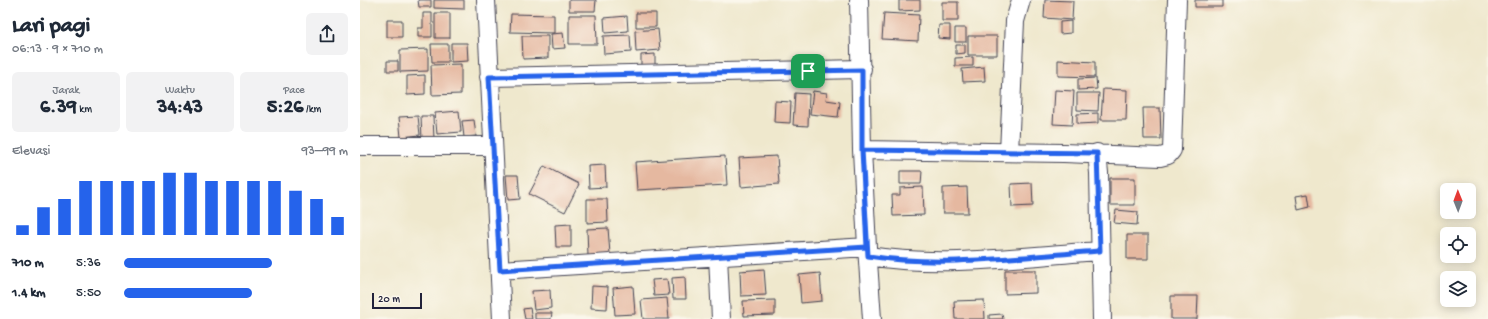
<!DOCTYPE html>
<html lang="id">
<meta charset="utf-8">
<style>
body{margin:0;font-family:"Gochi Hand",sans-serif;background:#f2f2f3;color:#1f2937;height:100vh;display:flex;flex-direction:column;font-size:15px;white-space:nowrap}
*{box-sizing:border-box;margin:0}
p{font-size:13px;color:#747a83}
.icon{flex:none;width:22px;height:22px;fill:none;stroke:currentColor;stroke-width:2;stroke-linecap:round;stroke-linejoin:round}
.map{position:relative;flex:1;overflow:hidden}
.details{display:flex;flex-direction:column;background:#fff;width:360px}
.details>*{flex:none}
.needle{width:26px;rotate:359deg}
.buttons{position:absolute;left:1080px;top:183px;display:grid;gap:8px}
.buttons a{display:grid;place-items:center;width:36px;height:36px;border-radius:6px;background:#fff;box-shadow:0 2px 10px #0003;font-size:20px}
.scale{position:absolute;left:12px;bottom:10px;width:50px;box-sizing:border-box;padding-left:4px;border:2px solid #22223b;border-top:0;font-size:11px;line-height:14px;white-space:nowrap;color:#22223b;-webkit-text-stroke:3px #fbf7ec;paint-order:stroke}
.pin{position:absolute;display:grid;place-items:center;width:34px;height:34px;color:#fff;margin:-17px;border-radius:8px;box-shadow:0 2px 6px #0006}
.round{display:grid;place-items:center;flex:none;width:42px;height:42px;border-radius:6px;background:#f2f2f3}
.summary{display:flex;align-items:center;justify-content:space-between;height:68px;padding:0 12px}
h1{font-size:22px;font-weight:800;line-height:30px}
.stats{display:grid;grid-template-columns:repeat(3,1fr);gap:6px;height:68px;padding:4px 12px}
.stats div{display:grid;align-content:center;border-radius:6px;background:#f2f2f3;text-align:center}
.stats b{font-size:20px;font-weight:800}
.stats small{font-size:11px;font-weight:400}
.stats p{font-size:11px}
.chart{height:112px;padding:8px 12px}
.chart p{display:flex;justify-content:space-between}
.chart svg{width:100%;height:72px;margin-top:4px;stroke:#2563eb;stroke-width:6}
ul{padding:0 12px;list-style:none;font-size:13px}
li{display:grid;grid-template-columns:64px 48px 1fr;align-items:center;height:30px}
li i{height:10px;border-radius:5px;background:#2563eb}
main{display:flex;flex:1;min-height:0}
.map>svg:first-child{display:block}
.building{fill:#e5b8a0}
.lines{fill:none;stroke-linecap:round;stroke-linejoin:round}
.street-casing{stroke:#414051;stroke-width:20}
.street{stroke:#fff;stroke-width:18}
.route-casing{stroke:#fff;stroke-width:8}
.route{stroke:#2563eb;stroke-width:5}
</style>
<main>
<section class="details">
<div class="summary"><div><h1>Lari pagi</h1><p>06:13 · 9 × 710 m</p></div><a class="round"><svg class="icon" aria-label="share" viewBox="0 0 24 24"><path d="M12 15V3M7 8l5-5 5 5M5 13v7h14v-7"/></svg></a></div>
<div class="stats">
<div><p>Jarak</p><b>6.39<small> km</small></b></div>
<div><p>Waktu</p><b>34:43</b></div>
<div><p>Pace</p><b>5:26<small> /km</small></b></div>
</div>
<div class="chart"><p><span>Elevasi</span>93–99 m</p>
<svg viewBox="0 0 160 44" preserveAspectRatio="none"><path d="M5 44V38M15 44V27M25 44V22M35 44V11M45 44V11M55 44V11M65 44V11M75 44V6M85 44V6M95 44V11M105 44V11M115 44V11M125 44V11M135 44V17M145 44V22M155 44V33"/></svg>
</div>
<ul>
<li><b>710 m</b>5:36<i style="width:66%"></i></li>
<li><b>1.4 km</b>5:50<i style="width:57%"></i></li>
</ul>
</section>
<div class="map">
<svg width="1128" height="319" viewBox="0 0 1128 319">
<rect width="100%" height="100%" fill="#fbf7ec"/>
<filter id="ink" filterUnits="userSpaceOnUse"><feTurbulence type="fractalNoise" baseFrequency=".025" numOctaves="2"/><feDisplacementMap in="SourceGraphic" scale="8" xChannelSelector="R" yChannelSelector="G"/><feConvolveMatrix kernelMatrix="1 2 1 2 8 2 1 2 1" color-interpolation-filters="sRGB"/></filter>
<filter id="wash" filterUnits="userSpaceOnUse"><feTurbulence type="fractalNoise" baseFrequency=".012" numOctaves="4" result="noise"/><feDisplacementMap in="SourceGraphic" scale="16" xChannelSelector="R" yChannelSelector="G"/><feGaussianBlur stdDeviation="0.9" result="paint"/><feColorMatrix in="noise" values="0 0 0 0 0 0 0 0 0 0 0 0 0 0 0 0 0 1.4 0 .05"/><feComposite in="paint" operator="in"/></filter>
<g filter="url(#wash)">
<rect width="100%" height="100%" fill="#efe8cd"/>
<g id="blocks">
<path class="building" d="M58,0H71V7H59Z
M74,0H104V9L74,8Z
M209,0H236L235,11H209Z
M539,0H560V10L539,11Z
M685,0L713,1L712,20L684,18Z
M835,0H862V7H835Z
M582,2H598V21H582Z
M63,13H72V37H58V28H63Z
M75,13H90V38H75Z
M276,13H296V27H276Z
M524,13L559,15L558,41L522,39Z
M151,14L194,15V33L150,32Z
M209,15H236L237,44H209Z
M267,16L268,31L245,33L244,18Z
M27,20H42V37H27Z
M711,21V33L700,34V22Z
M579,25H590V39L578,38Z
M595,28H606V42H595Z
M298,29L300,50L276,52L275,31Z
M203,33L205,48L192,49L191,34Z
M270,35L271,52L244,54L243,36Z
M162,36H188V58L163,59Z
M608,36H637V55H608Z
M91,43H107L108,61L91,62Z
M71,44H88V62H72Z
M596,45H605V53L596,54Z
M68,49V71L40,72V50Z
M295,54V67L281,68V55Z
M613,57V66H595V58Z
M698,60L735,62V77L698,76Z
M27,61H38V71H27Z
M101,64V94L72,95L71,65Z
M624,67L625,81L603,82L602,69Z
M65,75V94L47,95V76Z
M736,78L737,89L718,90V79Z
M743,89L767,90L766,120H741Z
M695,90L714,91L712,125L693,124Z
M453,91L467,93L466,100L480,102L478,117L450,114Z
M435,93L449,94L448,126L433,125Z
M717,93H739L738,111L717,110Z
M415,101L431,102L430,123L414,122Z
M783,108H800L801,139H784Z
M99,111L101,132L77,134L75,113Z
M738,113V123L717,124V114Z
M58,116L60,135L41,137L39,117Z
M61,116H73L74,139L62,140Z
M114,120L116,136L104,137L102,121Z
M365,156L367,185L277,190L275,162Z
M417,156L419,184L381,187L379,158Z
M245,165L246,187L229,188L228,166Z
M184,166L219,184L205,212L169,194Z
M540,171H562L561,184H540Z
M146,175H158L160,199L148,200Z
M750,178H775V205H750Z
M672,183L673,206L652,207L651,184Z
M563,187L564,215L533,216L532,195H540V188Z
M607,187L608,213H583V188Z
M948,194L950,207L938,210L936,196Z
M227,199H247L248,222L227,223Z
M756,210L778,212L777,225L754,223Z
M211,224V247H196L195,225Z
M248,228L250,254L228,256L227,229Z
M767,235H788V259H767Z
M404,269L406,295L381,296L380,271Z
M645,270H676V293L645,294Z
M460,273L462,301L441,303L439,275Z
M325,277L326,299H313L312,278Z
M307,279L309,295L294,296L292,280Z
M232,286L248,287L247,309L231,308Z
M273,286L275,314L255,315L253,288Z
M190,290L191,308L174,310L172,291Z
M811,296H838L837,319H811Z
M307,298L309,319H283L281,300Z
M415,300V315L384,316L383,301Z
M624,300L625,319H595L594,301Z
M170,308L172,319H165L163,309Z
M175,313H192L191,319H175Z
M642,314L643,319H629V315Z"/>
</g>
</g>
<g filter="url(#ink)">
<use href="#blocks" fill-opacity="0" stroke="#414051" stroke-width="1"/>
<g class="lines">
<defs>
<path id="street" d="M126,0L142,319
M129,77L502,69
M0,146H133
M502,150L704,153L800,157L808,155L812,150L817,0
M649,152L655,21L661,0
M737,153L739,173L742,319
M507,247L512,319
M358,256L361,319
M508,256C584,268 664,256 740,251
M140,270L507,247L502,150L499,0"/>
</defs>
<use href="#street" class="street-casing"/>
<use href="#street" class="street"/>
</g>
</g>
<g class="lines" filter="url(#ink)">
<defs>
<path id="route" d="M448,71L129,77L140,270L507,247L502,150L737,153L740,251C664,256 583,268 508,256L502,150V70L448,71"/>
</defs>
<use href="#route" class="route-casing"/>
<use href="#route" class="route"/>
</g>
</svg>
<div class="buttons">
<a><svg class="needle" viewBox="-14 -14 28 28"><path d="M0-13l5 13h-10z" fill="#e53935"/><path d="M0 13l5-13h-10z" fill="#747a83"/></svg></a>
<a><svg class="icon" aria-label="locate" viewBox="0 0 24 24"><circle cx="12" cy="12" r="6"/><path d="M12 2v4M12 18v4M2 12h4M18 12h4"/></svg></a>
<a><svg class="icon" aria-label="layers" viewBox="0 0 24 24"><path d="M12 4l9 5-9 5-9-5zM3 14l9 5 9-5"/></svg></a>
</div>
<div class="scale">20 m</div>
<div class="pin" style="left:448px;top:71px;background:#1e9e55"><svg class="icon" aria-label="arrive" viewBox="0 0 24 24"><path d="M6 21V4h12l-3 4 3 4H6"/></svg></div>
</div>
</main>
